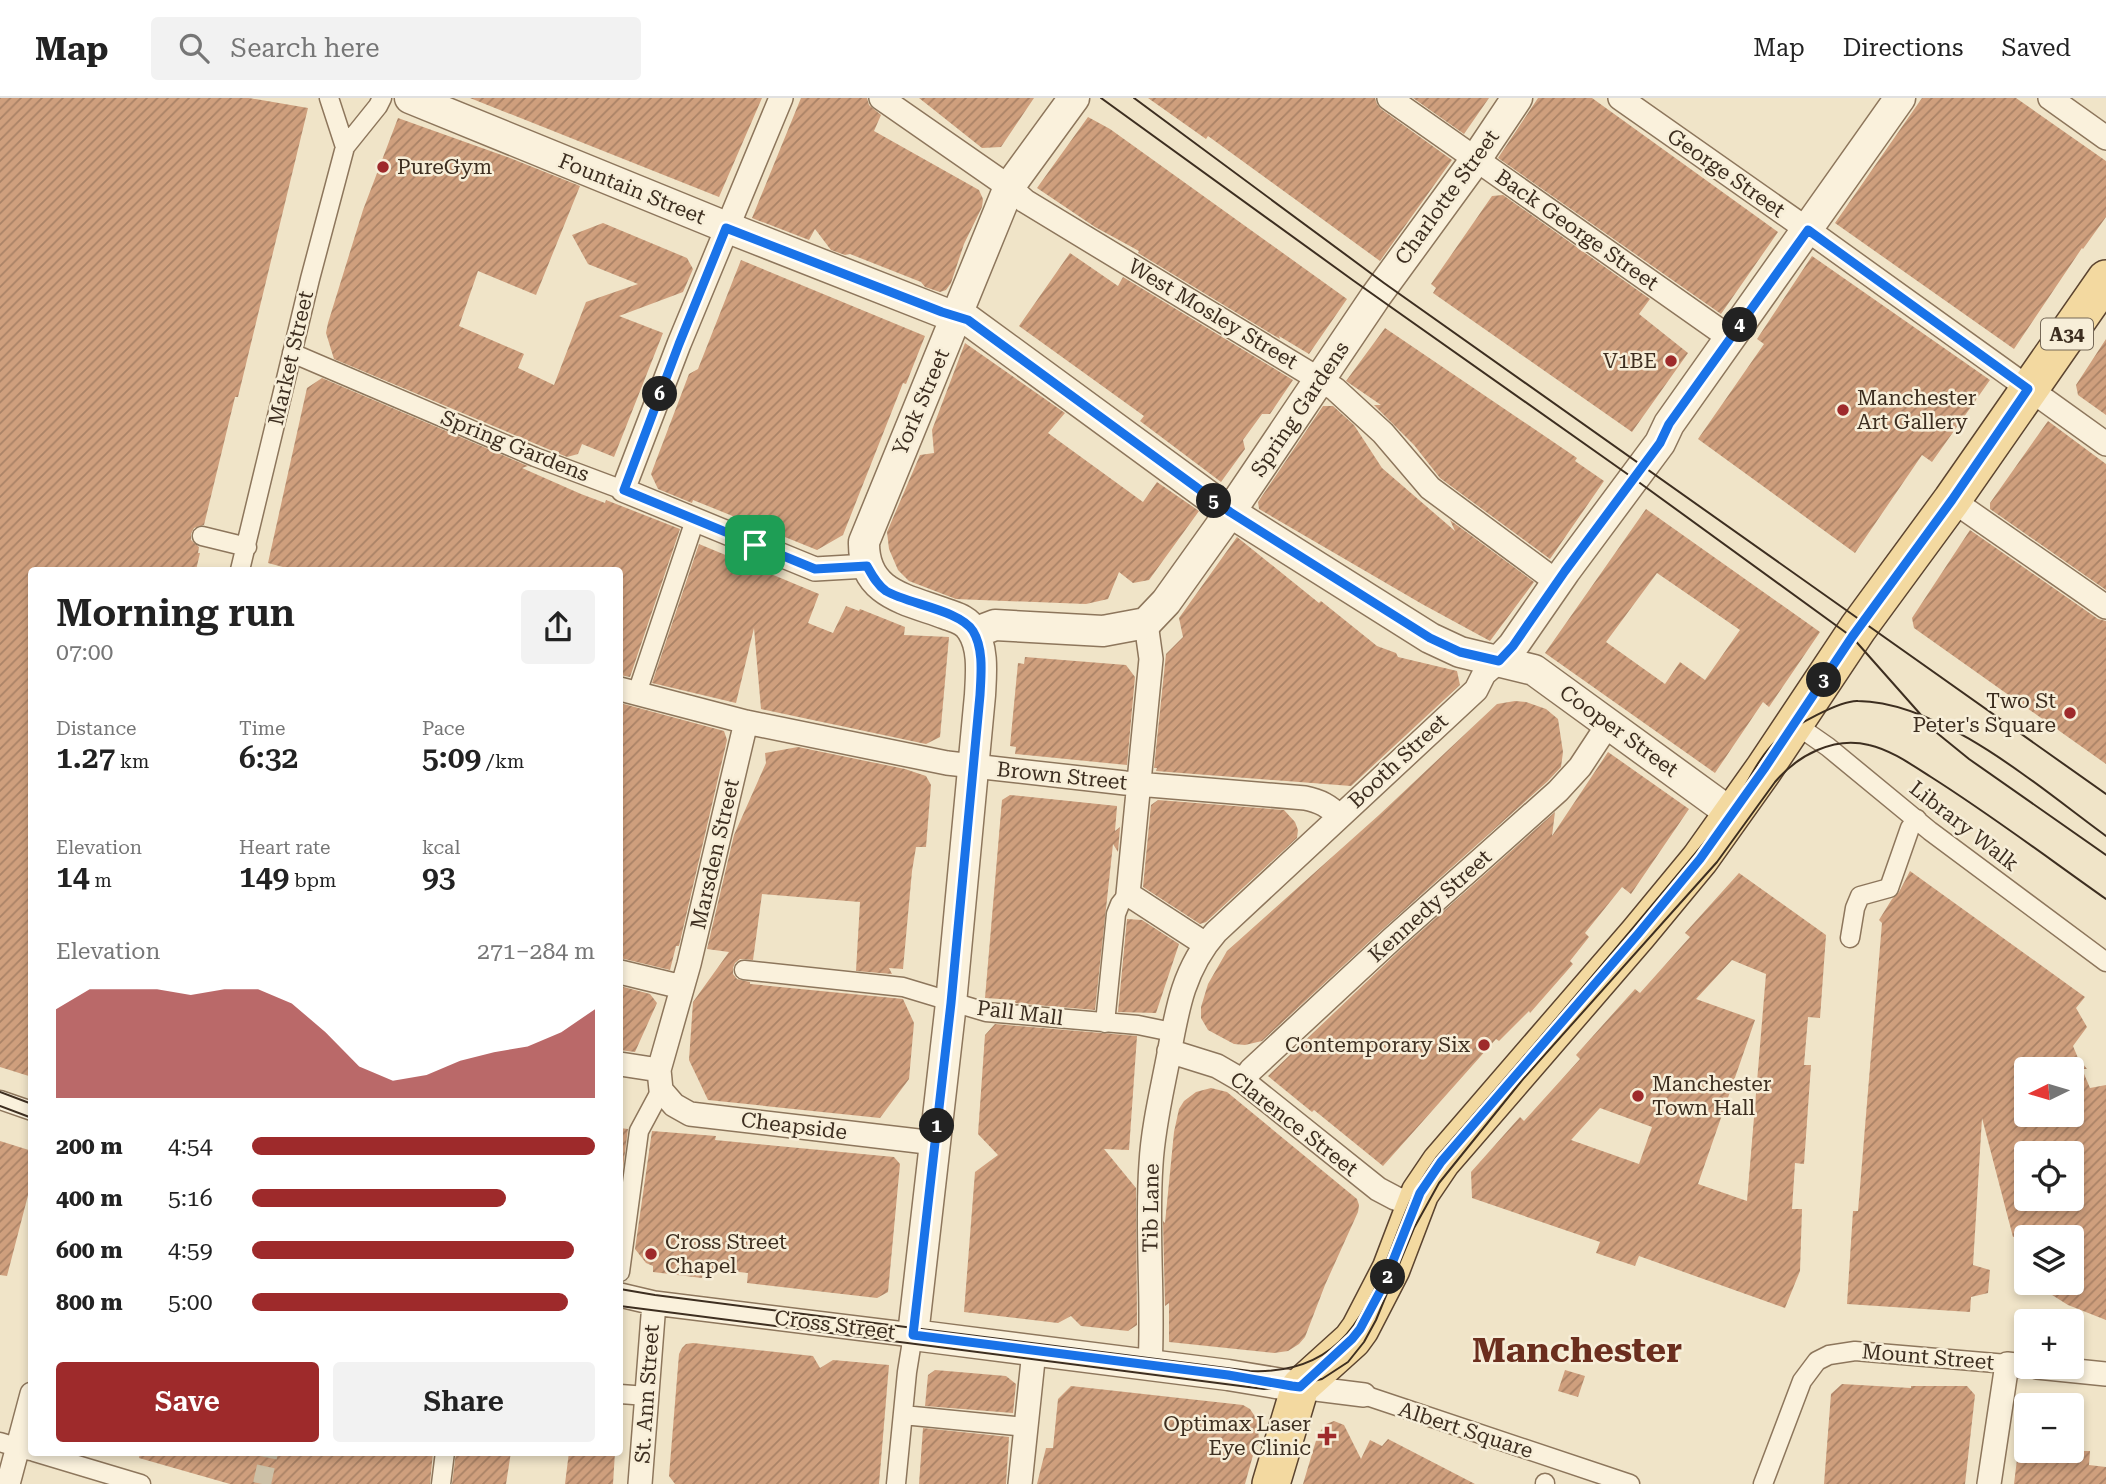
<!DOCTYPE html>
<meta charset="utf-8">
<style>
body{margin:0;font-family:"Roboto Serif",serif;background:#f2f2f2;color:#222;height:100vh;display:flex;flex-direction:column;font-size:26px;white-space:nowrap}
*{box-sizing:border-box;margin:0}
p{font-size:23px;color:#767676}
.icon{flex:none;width:38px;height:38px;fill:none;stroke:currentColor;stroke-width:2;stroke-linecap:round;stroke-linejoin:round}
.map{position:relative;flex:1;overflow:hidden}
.details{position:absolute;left:28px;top:469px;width:595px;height:889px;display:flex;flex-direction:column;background:#fff;border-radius:7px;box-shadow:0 4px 10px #0003}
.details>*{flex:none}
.needle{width:46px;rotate:265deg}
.tools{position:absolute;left:2014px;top:959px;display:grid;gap:14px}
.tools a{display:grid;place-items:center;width:70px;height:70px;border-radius:7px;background:#fff;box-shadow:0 4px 10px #0003;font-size:35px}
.pin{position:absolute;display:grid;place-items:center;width:60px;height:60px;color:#fff;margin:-30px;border-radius:14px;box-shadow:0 4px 10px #0006}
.km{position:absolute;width:35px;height:35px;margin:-18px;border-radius:50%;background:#222;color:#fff;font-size:19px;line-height:35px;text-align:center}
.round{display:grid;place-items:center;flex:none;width:74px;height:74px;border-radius:7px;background:#f2f2f2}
.headline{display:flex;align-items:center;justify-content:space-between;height:119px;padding:0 28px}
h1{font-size:38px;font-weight:600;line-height:52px}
.metrics{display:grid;grid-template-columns:repeat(3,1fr);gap:10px;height:119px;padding:7px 28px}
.metrics div{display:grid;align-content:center}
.metrics b{font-size:30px;font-weight:600}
.metrics small{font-size:19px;font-weight:400}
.metrics p{font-size:19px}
.chart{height:196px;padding:14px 28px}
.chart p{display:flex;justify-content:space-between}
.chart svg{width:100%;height:126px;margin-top:7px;fill:#9e2a2b;opacity:.7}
.primary-button{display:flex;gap:14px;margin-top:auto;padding:14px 28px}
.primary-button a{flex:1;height:80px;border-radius:7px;background:#9e2a2b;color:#fff;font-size:28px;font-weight:600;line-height:80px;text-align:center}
.primary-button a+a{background:#f2f2f2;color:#222}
ul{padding:0 28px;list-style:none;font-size:23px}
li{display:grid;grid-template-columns:112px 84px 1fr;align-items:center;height:52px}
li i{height:18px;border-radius:9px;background:#9e2a2b}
header{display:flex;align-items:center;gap:42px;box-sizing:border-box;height:98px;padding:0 35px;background:#fff;border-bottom:2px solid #e0e0e0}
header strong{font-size:33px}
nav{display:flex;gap:38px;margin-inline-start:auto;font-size:24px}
.search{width:490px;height:63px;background:#f2f2f2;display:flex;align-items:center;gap:18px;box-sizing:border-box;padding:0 24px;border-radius:7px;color:#767676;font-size:26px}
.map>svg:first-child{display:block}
.building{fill:url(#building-hatch);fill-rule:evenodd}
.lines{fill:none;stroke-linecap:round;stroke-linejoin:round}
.pedestrian-tunnel{stroke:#ccc0a6;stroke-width:18;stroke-dasharray:18 9;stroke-linecap:butt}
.pedestrian-casing{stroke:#8d765c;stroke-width:21}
.minor-casing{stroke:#8d765c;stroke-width:26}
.tertiary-casing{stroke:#8d765c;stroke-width:33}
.primary-casing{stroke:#5b4430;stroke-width:40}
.pedestrian{stroke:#faf1dc;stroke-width:18}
.minor{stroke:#faf1dc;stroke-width:23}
.tertiary{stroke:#faf1dc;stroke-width:30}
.primary{stroke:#f3d9a0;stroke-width:37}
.tram{stroke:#3d2e20;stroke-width:2}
.route-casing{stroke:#fff;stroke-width:14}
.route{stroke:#1a73e8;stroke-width:9}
.poi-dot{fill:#9e2a2b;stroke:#f7eed8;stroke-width:2.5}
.labels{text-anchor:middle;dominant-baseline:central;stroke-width:5;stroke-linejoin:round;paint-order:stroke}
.shield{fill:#f7eed8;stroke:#756857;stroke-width:2}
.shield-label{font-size:19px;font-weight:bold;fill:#3d2e20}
.poi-label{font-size:21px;fill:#3d2e20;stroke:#f7eed8;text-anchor:start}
.street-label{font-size:21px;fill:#3d2e20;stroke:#f7eed8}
.town-label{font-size:35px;font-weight:bold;fill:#6b2e1e;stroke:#f7eed8}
</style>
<header>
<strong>Map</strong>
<div class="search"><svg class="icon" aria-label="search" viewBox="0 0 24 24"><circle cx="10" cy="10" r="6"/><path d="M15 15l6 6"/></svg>Search here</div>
<nav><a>Map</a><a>Directions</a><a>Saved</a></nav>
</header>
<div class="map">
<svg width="2106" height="1386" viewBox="0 0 2106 1386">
<defs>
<pattern id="building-hatch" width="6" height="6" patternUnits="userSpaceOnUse" patternTransform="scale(1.75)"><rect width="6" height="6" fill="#cf9f7d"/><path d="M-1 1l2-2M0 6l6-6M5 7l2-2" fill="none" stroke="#a98266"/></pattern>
</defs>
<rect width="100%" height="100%" fill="#f0e4c8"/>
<path class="building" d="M0,0H249L308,10L238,299H235L204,427L194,430L191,436V442L199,449L198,455H200L196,472H32V979L0,969Z
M470,0H762L719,99Z
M801,0H867L869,7L881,17L874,33L979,92L983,101L982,109L964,146L951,185L946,192L940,194L925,189L921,184L850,156L845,157L831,152L815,131L809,142L752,120Z
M919,0H1034L1001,49L982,50Z
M1148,0H1375L1377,6L1381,11L1452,62L1380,163L1208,38L1206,41Z
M1413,0H1489L1464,36Z
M1538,0H1592L1778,134L1721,216L1498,60Z
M1922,0H2016L2106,63V119L2083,151L2082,150L2014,251L1835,125Z
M1088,19L1110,31L1347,201L1309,256L1279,238L1280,241L1138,155L1139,153L1095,129L1037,90Z
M398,20L510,60L580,88L536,197L478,173L459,228L524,256L518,270L554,287L586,204L638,186L588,166L572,137L603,125L687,160L693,171L683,194L619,218L663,235L614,359L582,346L578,356L567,359L334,261L326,235L328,225L363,112Z
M1503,97L1650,201L1639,216L1688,255L1632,334L1433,195L1436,190L1431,186L1492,98Z
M1070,155L1118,188L1123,179L1293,282L1270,316H1262L1243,342L1245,351L1221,384L1140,323L1144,318L1019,228Z
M1812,158L1990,282L1932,364L1922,357L1855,455L1698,341L1764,246L1757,241Z
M741,162L925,238L906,286L903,285L843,437L817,452L693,402L692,405L658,391L651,376L689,276L698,271Z
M1385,230L1577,360L1575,363L1604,383L1550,461L1440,380L1414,347L1374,307H1381L1346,283Z
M2106,241V317L2078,297L2076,287Z
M965,245L1065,315L1048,335L1143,404L1157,384L1199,413L1149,482L1133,485L1119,474L1108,501L1086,506L956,501L909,483L898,472L889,451L887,434L920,357L934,355L932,332Z
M322,280L528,368L522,370L581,396L605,405L606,402L680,431L630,579L620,577V472H294L268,465L307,290Z
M1323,308H1333L1354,327L1382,370L1455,433L1450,422L1534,484L1490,543L1422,506L1259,411L1258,404Z
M2048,323L2106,366V492L1990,411V405Z
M1646,411L1820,534L1769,609L1763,604L1715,675L1545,555ZM1657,475L1740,532L1705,582L1680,564L1665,586L1606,544Z
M1970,432L2098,521L2106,523V666L1914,530L1912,520Z
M1237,439L1319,505L1321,503L1377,548L1396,555L1398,559L1457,573L1460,587L1351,688L1156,673L1157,670H1154L1166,556L1183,539L1179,520Z
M699,446L819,496L808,525L833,535L846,508L859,513L860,511L905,529L904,537L949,539L940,639L926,646L761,611L754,530L736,605L652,585Z
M1025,559L1126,567L1135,579L1127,667L1015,656L1016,649L1010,648L1018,565L1024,566Z
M1515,603L1526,604L1546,611L1558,621L1563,654L1561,669L1548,683L1383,831L1262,943L1245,947L1234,946L1208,932L1201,920V909L1208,886L1227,853L1379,717L1497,606Z
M620,605L724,633L727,642L679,848H676L670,872L620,860Z
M798,649L905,671L926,678L931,687L926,749H916L912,773L903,871L889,870L892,876L856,873L860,804L762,796L753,862L740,861L735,865L733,870V876L737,881L750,884V886L903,901L914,925L909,981L880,1020L708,1002L689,962L693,904L729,854L707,851L734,737L766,665L765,655Z
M1608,654L1689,711L1631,796L1622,789L1585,835L1589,839L1570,863L1573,866L1530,915L1529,913L1499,943L1496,941L1383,1068L1314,1012L1312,1014L1268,978L1401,851L1555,714L1552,738Z
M1010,697L1117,708L1115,733L1120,729L1118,754L1113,746L1095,912L1014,905L1016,902L985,900L1002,702Z
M1158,702L1284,712L1295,724L1298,732L1297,740L1206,824L1200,826L1143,789L1151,707Z
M1910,773L2085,899L2076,910L2087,929L2073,948L2078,960L2087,971H2082L2090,990L2106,987V1222L2068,1207L2033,1185H2072V1139H2013L1982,1020L1973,1167L1990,1172L1988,1195L1971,1199L1970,1214L1847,1206L1853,1113H1858L1882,825L1879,822L1892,801L1899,794ZM2026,971H2072V1017H2026ZM2026,1055H2072V1101H2026Z
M1739,775L1826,837L1820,920L1808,919L1804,967H1811L1804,1066L1795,1065L1792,1111H1802L1800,1173L1785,1210L1639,1158L1635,1168L1596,1155L1600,1144L1472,1100L1471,1074L1520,1019L1524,1023L1580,961L1576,957L1635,891L1640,895L1690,839L1685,835ZM1732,862L1766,876L1747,1103L1698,1086L1755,922L1696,901ZM1600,1010L1652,1029L1639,1066L1571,1042Z
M1127,821L1142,822L1179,846L1156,915L1118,914Z
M620,888L650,896L657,905L635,954L620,952Z
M995,926L1137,938L1129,1052L1104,1051L1136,1090L1137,1227L1128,1233L1081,1228L1071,1218L1058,1225L964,1214L975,1074L998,1057L978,1036L985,937Z
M1211,990L1227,994L1357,1101L1359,1107L1358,1114L1325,1187L1305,1239L1299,1246L1288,1253L1274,1255L1169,1244V1205L1165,1208L1163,1123L1165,1125L1174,1034L1179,1011L1184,1003L1196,994Z
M620,1030L628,1031L620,1093Z
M652,1033L716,1038L715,1042L894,1059L900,1066L888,1194L877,1200L747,1185L748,1175L703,1170L702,1180L653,1174V1168L646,1165L635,1151Z
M0,1043L32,1053V1082L7,1178L0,1177Z
M693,1245L813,1258L820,1270L833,1262L889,1267L879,1386H675L669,1378L679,1256L682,1250L686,1246Z
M935,1272L1006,1278L1016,1286L1013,1315L925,1308L928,1277Z
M1565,1272L1585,1278L1578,1299L1558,1293Z
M1842,1286L1911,1290V1288H1967L1975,1297L1965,1386H1824L1831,1296Z
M1071,1288L1243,1307L1250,1311L1258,1323L1259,1345L1255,1350L1245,1386H1037L1046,1350H1053L1058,1301Z
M1334,1323L1344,1327L1361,1361L1370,1342L1382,1348L1388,1341L1475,1386H1303L1318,1336L1326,1326Z
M923,1330L1009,1339L1006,1386H919Z
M2018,1353H2090L2089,1367L2106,1369V1386H2014Z
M140,1354H433L430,1386H230L139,1360Z
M456,1354H511L506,1386H452Z
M569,1354H615L613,1386H565Z"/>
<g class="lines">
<path class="pedestrian-tunnel" d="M262,1386L269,1354"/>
<defs>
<path id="pedestrian" d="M329,0L345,49
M292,255L535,359L623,392
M202,438L247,449
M240,472L310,181L345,49L378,8L382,0
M637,595L695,422
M1795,626L1828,649L1930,733L2106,864
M1850,840L1855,810L1860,798L1889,790L1910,730L1917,721
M744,872L903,889L986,914L1138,927L1172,934
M1105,925L1116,816L1120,806L1128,796
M0,1002L32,1013
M620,1174L639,1033L661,992
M620,1296L647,1298
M1364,1297L1630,1386
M903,1317L1025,1329
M0,1344L30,1353
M34,1354L141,1386
M441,1386L445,1354
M896,1386L907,1274L913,1237
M1545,1386V1385
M1763,1386L1802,1283L1817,1263L1829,1257L1855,1253L2007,1266"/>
<path id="minor" d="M781,0L679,246L623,392L815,471L867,468
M881,0L1009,89L1025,103L1335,291L1383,335L1430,390L1557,484
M1389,0L1730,240
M1620,0L1808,132L2106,346
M2050,0L2106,40
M1952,402L2106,509
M1146,525L1151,561L1128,796L1205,846
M620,591L746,624L947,665L1125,685L1305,700C1320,703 1329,708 1339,718
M746,624L689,866L659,972L661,992L674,1007L690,1016L935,1045
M620,874L682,889
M1169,953L1217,968L1243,983L1378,1091L1395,1100L1414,1107
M620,966L659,972
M1243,983L1251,972L1392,841L1558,693L1580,669L1609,625
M620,1197L654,1205L913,1237
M1150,1268C1154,1201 1146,1134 1151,1066C1153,1029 1162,993 1169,956C1177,911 1184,870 1216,834L1476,592L1484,576L1499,563
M2037,1269L2106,1276
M1300,1289L1364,1297
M8,1386L32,1296
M640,1386L654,1205
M1020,1386L1034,1253
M1989,1386L2007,1266L2026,1268"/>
<path id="tertiary" d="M410,0L726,129L942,214L968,222L1230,414L1430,540L1460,554L1534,572L1732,716
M1074,0L1009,89L864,444C863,496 906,501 946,516C957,520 966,522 972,532C984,550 981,577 980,597L951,905L913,1237L1228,1277L1300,1289
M974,535L995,527L1103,533L1146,525L1166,504L1224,423L1376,198L1476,61L1517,0
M1499,563L1513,548L1565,473L1660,345L1669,326L1900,0"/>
<path id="primary" d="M1271,1386L1300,1289L1352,1242L1360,1231L1391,1171L1420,1095L1441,1064L1638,836L1700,761L1764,671L1858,530L1952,402L2106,181"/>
</defs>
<use href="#pedestrian" class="pedestrian-casing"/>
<use href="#minor" class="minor-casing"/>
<use href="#tertiary" class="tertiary-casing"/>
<use href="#primary" class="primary-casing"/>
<use href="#pedestrian" class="pedestrian"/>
<use href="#minor" class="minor"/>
<use href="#tertiary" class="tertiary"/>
<use href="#primary" class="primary"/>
<path class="tram" d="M1101,0L1354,183L1633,380L1852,539L1937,635L1969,661L2106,757
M1134,0L1384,185L2106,696
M0,994L32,1006
M0,1008L32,1020
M620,1191L655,1197L1250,1273C1360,1278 1374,1187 1409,1106C1416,1089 1426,1074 1436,1060C1527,956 1616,851 1704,745C1713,734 1723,723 1731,712C1746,689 1757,660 1778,641C1792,629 1840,602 1858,603C1942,604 2040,690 2106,738
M620,1208L1264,1291L1292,1288L1322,1281L1348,1264L1364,1244L1376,1222L1414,1130L1439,1085L1523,981L1717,764L1775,684C1798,657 1834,638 1869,647C1891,652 1912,667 1931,679C1991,717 2048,760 2106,801"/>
</g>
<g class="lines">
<defs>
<path id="route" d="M726,130L942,214L968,222L1230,414L1430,540L1460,554L1499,563L1513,548L1565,473L1660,345L1669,326L1808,132L2028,291L1952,402L1852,539L1764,671L1700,761L1638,836L1441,1064L1420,1095L1383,1188L1360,1231L1352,1241L1300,1289L1292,1288L1228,1277L913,1237L951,905L980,597C981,577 984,551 973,533C960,512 908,506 886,493C877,487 872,477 867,468L815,471L624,392L679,246Z"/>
</defs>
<use href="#route" class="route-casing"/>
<use href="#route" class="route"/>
</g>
<g class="poi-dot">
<circle cx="383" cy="69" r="7"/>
<circle cx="1671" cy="263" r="7"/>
<circle cx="1843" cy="312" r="7"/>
<circle cx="2070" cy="615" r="7"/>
<circle cx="1484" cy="947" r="7"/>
<circle cx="1638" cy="998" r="7"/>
<circle cx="651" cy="1156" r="7"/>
<path d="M1323.5 1327.5h7v7h7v7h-7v7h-7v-7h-7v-7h7z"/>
</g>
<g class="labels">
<rect class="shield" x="2041" y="220.5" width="52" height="31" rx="5"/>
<g class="shield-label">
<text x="2067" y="236">A34</text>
</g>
<g class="poi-label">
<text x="397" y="69">PureGym</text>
<text x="1657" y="263" text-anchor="end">V1BE</text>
<text x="1857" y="300">Manchester<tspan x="1857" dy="24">Art Gallery</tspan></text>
<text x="2056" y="603" text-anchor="end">Two St<tspan x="2056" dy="24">Peter's Square</tspan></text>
<text x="1470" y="947" text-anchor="end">Contemporary Six</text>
<text x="1652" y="986">Manchester<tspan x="1652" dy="24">Town Hall</tspan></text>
<text x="665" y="1144">Cross Street<tspan x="665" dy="24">Chapel</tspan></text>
<text x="1311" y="1326" text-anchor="end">Optimax Laser<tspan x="1311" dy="24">Eye Clinic</tspan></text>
</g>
<g class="street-label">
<text transform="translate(1726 75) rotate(35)">George Street</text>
<text transform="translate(632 91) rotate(22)">Fountain Street</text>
<text transform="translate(1447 99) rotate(-54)">Charlotte Street</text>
<text transform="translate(1577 132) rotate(35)">Back George Street</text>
<text transform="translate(1213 216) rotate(31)">West Mosley Street</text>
<text transform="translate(291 260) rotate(-77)">Market Street</text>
<text transform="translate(921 304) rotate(-67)">York Street</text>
<text transform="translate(1300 311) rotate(-56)">Spring Gardens</text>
<text transform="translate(515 348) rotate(22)">Spring Gardens</text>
<text transform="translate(1619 633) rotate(36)">Cooper Street</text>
<text transform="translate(1398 663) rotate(-43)">Booth Street</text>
<text transform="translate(1062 678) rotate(6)">Brown Street</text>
<text transform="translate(1964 728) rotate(38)">Library Walk</text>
<text transform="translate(715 756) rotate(-77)">Marsden Street</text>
<text transform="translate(1430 808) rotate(-42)">Kennedy Street</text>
<text transform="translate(1020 915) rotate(7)">Pall Mall</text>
<text transform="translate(1294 1026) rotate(38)">Clarence Street</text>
<text transform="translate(794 1028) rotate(7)">Cheapside</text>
<text transform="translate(1151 1110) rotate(-89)">Tib Lane</text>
<text transform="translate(835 1227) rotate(7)">Cross Street</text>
<text transform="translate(1928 1259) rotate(5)">Mount Street</text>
<text transform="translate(647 1296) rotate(-86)">St. Ann Street</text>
<text transform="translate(1466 1332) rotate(18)">Albert Square</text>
</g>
<g class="town-label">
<text x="1577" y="1252">Manchester</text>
</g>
</g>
</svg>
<div class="tools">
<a><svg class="needle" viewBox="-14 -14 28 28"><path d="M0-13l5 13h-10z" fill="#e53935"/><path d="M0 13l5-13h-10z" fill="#767676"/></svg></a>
<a><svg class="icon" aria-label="locate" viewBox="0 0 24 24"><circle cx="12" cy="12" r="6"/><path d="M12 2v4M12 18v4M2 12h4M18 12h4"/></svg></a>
<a><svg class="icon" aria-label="layers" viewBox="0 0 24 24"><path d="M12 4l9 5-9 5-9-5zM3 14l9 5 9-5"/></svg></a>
<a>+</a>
<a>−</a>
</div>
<div class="pin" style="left:755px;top:447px;background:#1e9e55"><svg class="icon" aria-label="arrive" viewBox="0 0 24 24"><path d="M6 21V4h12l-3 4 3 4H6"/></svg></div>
<b class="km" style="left:937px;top:1028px">1</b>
<b class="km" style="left:1388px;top:1179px">2</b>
<b class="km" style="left:1824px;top:582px">3</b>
<b class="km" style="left:1740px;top:227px">4</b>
<b class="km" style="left:1214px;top:403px">5</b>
<b class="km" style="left:660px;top:296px">6</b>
<section class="details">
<div class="headline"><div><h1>Morning run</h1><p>07:00</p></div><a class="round"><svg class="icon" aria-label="share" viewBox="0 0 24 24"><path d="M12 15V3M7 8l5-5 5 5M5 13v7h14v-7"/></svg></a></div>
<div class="metrics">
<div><p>Distance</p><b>1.27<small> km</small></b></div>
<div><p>Time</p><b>6:32</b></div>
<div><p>Pace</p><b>5:09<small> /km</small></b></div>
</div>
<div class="metrics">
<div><p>Elevation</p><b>14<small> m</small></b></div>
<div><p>Heart rate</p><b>149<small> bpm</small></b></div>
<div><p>kcal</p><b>93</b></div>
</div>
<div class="chart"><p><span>Elevation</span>271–284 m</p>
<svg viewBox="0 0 160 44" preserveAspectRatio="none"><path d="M0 44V13L10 6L20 6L30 6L40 8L50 6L60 6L70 11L80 21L90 33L100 38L110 36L120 31L130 28L140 26L150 21L160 13V44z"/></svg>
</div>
<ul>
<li><b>200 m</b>4:54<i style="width:100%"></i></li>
<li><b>400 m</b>5:16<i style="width:74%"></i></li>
<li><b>600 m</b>4:59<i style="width:94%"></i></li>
<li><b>800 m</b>5:00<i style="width:92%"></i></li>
</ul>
<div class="primary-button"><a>Save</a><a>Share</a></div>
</section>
</div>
